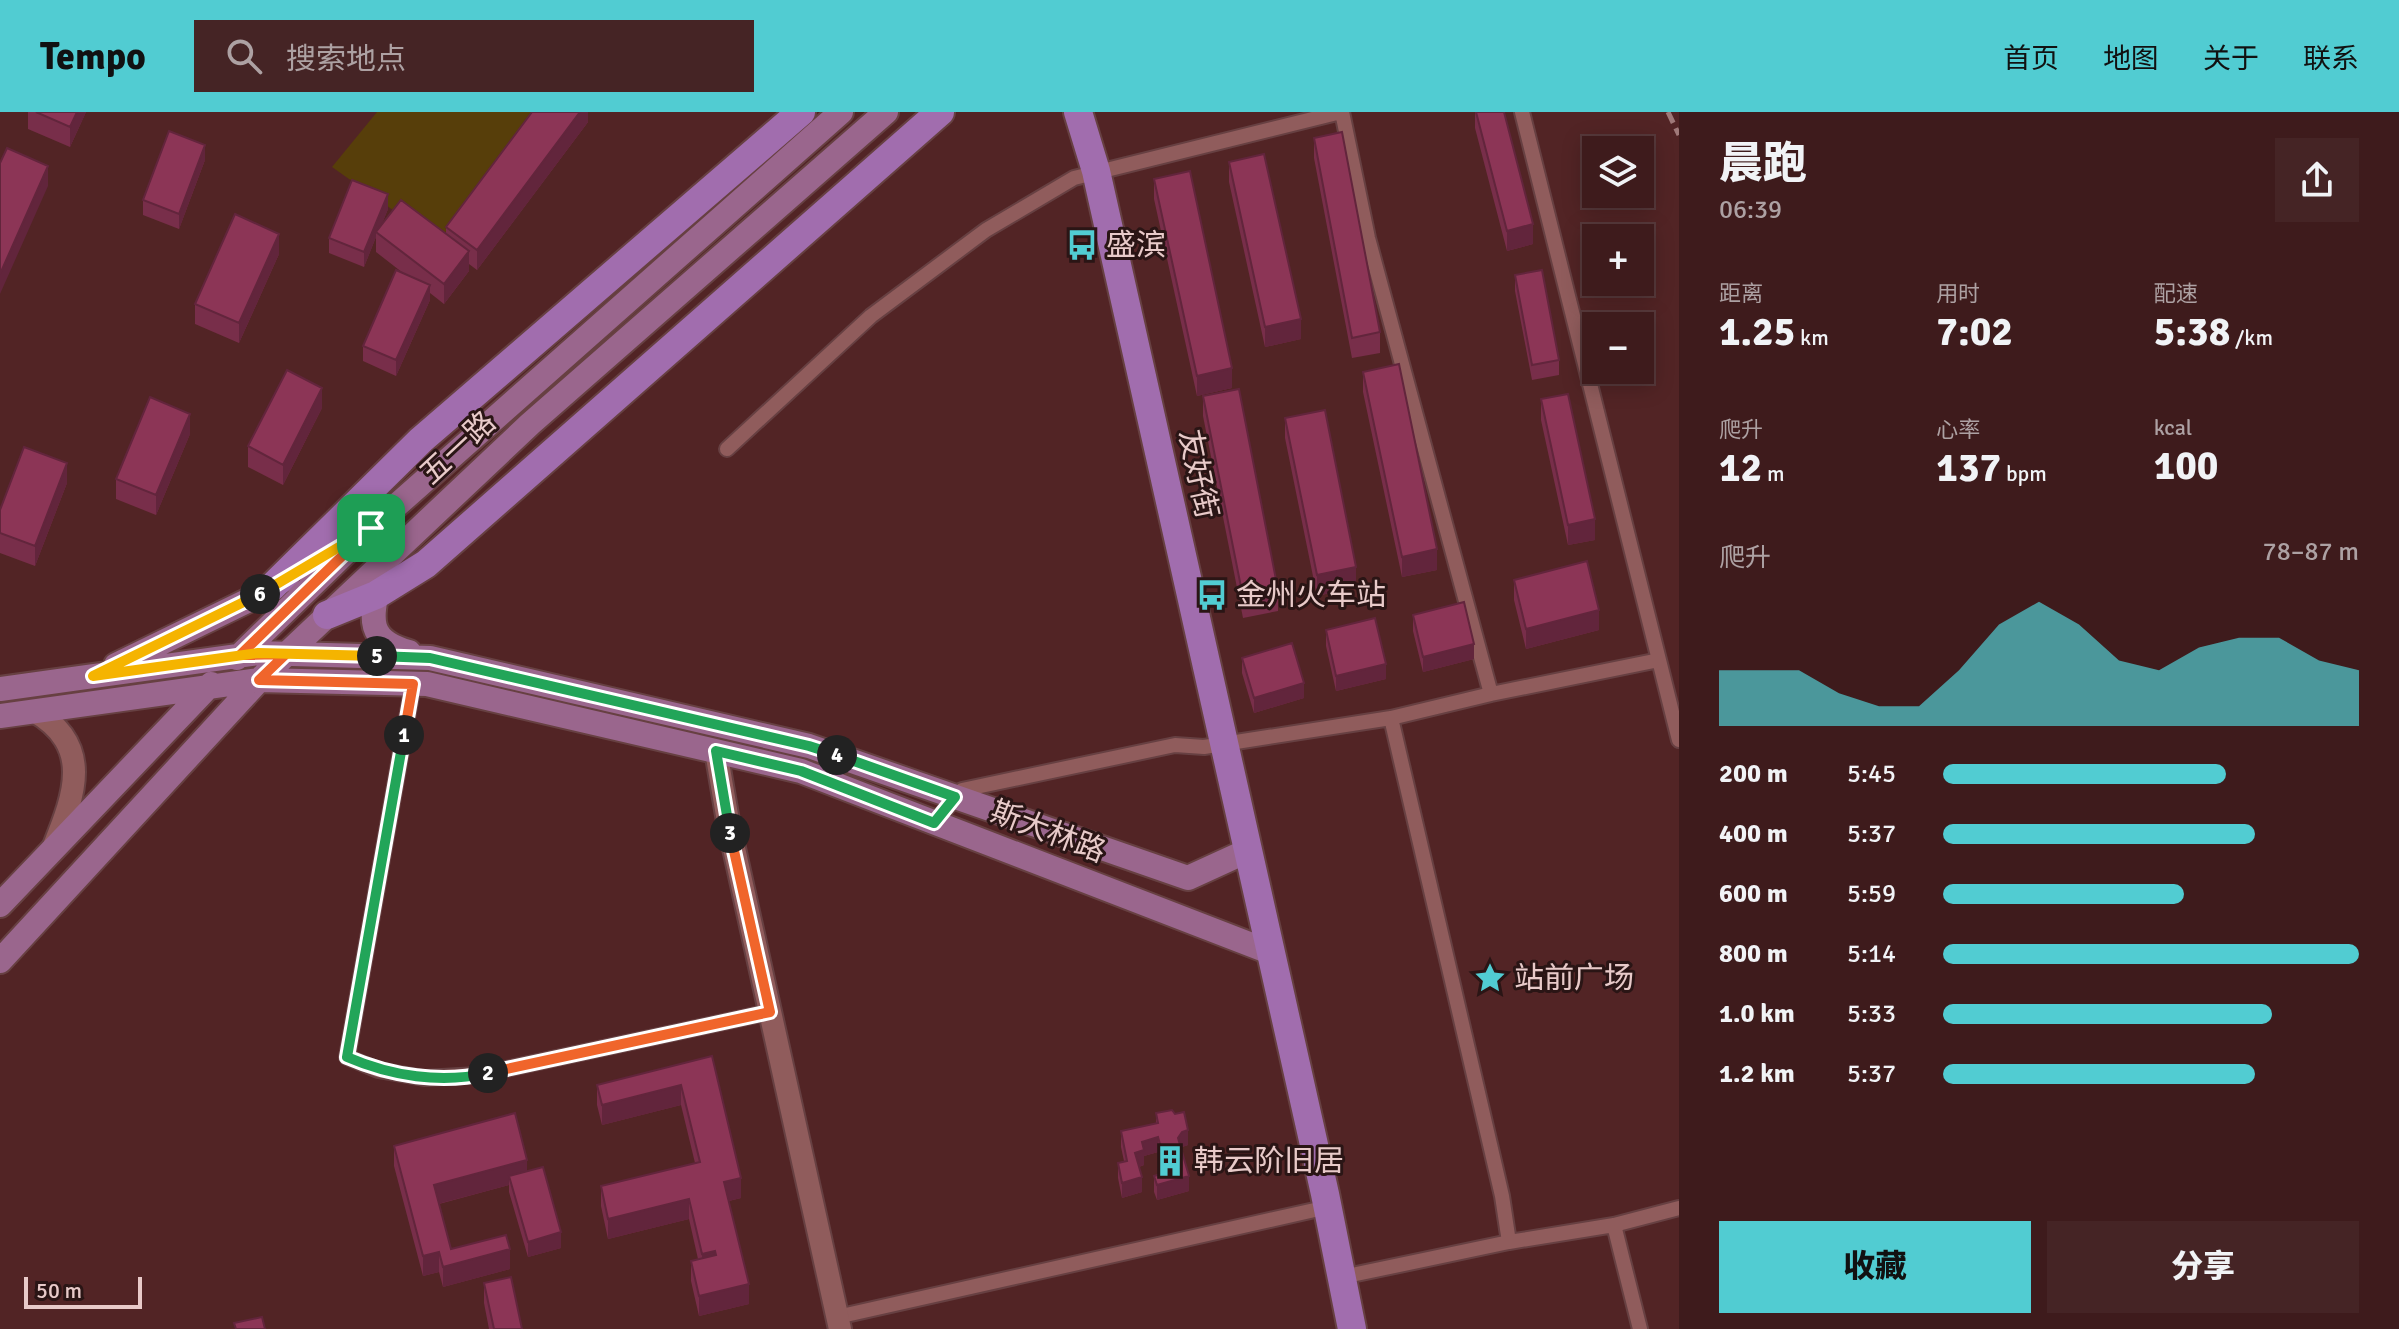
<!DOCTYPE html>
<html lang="zh">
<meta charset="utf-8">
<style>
body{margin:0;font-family:Signika,"Noto Sans SC",sans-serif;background:#452425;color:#f1f3f6;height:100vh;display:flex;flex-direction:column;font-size:30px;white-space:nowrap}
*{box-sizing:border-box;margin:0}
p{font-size:26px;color:#ada1a3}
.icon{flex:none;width:44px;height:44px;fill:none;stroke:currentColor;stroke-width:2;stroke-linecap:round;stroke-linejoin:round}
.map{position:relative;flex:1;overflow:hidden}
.panel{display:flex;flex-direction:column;background:#3e1b1c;width:720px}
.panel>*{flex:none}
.tools{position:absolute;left:1582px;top:24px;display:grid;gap:16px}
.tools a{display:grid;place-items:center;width:72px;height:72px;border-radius:0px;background:#3e1b1c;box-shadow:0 4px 20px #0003,0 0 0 2px #57393b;font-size:40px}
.scale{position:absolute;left:24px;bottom:20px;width:118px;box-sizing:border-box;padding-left:8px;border:4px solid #e8cac9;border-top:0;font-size:22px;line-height:28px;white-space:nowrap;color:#e8cac9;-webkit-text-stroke:6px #2a1515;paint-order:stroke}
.pin{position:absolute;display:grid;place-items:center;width:68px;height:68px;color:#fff;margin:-34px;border-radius:16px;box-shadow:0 4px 12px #0006}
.km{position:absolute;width:40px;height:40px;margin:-20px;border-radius:50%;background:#222;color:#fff;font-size:22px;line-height:40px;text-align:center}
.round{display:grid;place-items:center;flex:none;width:84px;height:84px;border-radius:0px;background:#452425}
.summary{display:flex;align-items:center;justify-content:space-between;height:136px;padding:0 40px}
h1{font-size:44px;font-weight:800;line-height:60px}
.figures{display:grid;grid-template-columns:repeat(3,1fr);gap:12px;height:136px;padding:8px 40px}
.figures div{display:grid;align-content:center}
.figures b{font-size:40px;font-weight:800}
.figures small{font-size:22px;font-weight:400}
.figures p{font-size:22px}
.chart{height:224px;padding:16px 40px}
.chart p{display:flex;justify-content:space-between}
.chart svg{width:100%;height:144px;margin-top:8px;fill:#51ccd2;opacity:.7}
.primary-button{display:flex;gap:16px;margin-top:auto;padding:16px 40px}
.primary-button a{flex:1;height:92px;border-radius:0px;background:#51ccd2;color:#111;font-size:32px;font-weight:800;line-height:92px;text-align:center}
.primary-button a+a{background:#452425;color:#f1f3f6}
ul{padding:0 40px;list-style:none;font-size:26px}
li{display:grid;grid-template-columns:128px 96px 1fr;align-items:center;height:60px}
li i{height:20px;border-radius:10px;background:#51ccd2}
header{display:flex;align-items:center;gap:48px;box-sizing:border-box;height:112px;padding:0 40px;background:#51ccd2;color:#111}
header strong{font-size:38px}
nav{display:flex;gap:44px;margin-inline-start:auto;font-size:28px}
.search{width:560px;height:72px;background:#452425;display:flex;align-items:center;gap:20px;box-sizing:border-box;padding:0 28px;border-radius:0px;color:#ada1a3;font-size:30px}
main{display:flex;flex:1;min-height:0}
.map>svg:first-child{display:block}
.green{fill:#573e0a}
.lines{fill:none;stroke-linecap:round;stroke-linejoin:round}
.street-casing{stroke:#674042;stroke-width:18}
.secondary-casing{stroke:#674042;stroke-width:26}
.primary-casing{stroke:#674042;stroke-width:28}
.highway-casing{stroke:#674042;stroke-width:32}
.street{stroke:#905c5c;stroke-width:14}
.secondary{stroke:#905c5c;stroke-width:22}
.primary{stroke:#9a668d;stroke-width:24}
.highway{stroke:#a16dae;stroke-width:28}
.rail{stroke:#9f7979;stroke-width:5;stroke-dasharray:12 6;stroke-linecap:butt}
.wall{fill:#782e4a}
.shaded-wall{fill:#62253c}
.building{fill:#8c3556;stroke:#62253c;stroke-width:2}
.split-1-casing{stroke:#fff;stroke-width:16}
.split-2-casing{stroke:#fff;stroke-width:16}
.split-3-casing{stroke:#fff;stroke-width:16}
.split-4-casing{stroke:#fff;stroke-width:16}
.split-5-casing{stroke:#fff;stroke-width:16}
.split-6-casing{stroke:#fff;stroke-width:16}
.split-7-casing{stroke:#fff;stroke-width:16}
.split-1{stroke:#f0652b;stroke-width:10}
.split-2{stroke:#22a559;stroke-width:10}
.split-3{stroke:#f0652b;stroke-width:10}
.split-4{stroke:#22a559;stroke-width:10}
.split-5{stroke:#22a559;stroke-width:10}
.split-6{stroke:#f5b400;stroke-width:10}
.split-7{stroke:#f5b400;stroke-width:10}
.labels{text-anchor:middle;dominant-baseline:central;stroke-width:6;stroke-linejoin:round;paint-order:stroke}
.poi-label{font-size:30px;fill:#e8cac9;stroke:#2a1515;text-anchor:start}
.street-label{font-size:30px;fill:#e8cac9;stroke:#2a1515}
</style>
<header>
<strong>Tempo</strong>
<div class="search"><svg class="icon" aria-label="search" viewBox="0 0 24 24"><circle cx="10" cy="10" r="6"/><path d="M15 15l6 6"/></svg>搜索地点</div>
<nav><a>首页</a><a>地图</a><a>关于</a><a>联系</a></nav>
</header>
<main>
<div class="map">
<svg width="1679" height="1217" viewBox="0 0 1679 1217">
<rect width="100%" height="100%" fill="#522425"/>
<path class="green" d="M377,0H540L438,130L332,55Z"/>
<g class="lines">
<defs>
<path id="street" d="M1342,0L1368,126L1491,582
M1522,0L1679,628
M727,337L871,204L986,118L1074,66L1341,0
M413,572L347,945L378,958L424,966L478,963L770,900
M1391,606L1502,1084L1509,1130
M934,711L962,678L1175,633L1204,635L1391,606L1491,582L1659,548
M1614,1113L1640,1217
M1342,1165L1509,1130L1614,1113L1679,1096
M837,1205L1328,1095"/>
<path id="secondary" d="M34,599C93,633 75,682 54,734
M716,639L728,709L840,1217"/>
<path id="primary" d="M379,470C371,507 366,528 409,540
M237,546L371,416L841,0
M116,553L253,486L287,466
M0,577L258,541L430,546L809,634L1188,766L1247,739
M0,604L259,568L427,572L801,659L1270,840
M0,793L211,572
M0,849L259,568L530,312L886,0"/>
<path id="highway" d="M1078,0L1096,59L1325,1082L1352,1217
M272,475L421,328L801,0
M327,503L376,483L426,452L940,0"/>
</defs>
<use href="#street" class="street-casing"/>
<use href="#secondary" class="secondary-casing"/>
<use href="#primary" class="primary-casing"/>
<use href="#highway" class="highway-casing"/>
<use href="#street" class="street"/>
<use href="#secondary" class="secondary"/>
<use href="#primary" class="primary"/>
<use href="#highway" class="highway"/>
<path class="rail" d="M1668,0L1679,23"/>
</g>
<path class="wall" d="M28,0H86L70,35L28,17Z
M588,0V10L477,158L469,152V159L444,192L430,181V188L396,264L363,249V234L403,161L376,140V125L364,155L329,141V126L388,97L381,114L446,122V115Z
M1475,0H1504L1533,132L1507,139L1475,16Z
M1314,26L1380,220V241L1352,246L1314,46Z
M205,48L179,117L143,103V88Z
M1229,50L1301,227L1265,235L1229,70Z
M1154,67L1232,276L1197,284L1154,87Z
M279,142L239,231L195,212V192Z
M1515,163L1559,248V263L1532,268L1515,179Z
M1363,260L1437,458L1402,465L1363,280Z
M1203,284L1278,478V499L1243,506L1203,304Z
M1541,287L1595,428L1568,433L1541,308Z
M322,296L283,373L248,355V334Z
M1285,306L1356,475L1317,484L1285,326Z
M190,322L156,403L116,387V367Z
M67,371L35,454L0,441V398Z
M1514,468L1599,518L1526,537L1514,488Z
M1413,503L1474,547L1423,560L1413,519Z
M1326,518L1386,567L1336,579L1326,534Z
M1242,546L1304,586L1254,601L1242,561Z
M712,944L741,1086L729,1089L749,1192L699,1204L691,1169V1149L698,1147L689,1107L608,1127L601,1094V1074L695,1051L681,993L602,1013L597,993V973Z
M1156,1001L1188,1033L1182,1035L1181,1037L1189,1079L1157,1088L1154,1080V1064L1159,1063V1053L1161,1052L1158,1040L1144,1044V1053L1139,1055L1142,1080L1122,1086L1118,1066V1051L1124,1049L1121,1035V1019L1156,1012Z
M394,1034L527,1059L561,1136L528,1145L509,1080V1073L439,1092L451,1137L510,1157L443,1175L439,1160L423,1164L394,1054Z
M484,1171L522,1217H489L484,1191Z"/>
<path class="shaded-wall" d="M77,0H86L70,35V15Z
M580,0H588V10L477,158V138Z
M205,33V48L179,117V102Z
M48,54V74L0,182V162Z
M388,82V97L378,122L376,120V125L364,155V140Z
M1533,112V132L1507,139V119Z
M279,122V142L239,231V211Z
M469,139V159L444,192V172Z
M430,173V188L396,264V248Z
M1301,207V227L1265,235V215Z
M1232,256V276L1197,284V264Z
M322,276V296L283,373V353Z
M190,302V322L156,403V383Z
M67,351V371L35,454V434Z
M1595,407V428L1568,433V413Z
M1437,437V458L1402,465V445Z
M1356,455V475L1317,484V463Z
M1599,498V518L1526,537V517Z
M1474,532V547L1423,560V545Z
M1386,552V567L1336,579V564Z
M1304,571V586L1254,601V586Z
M681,973V993L602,1013V993Z
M1188,1018V1033L1182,1035L1178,1042V1026L1182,1020Z
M1158,1025V1040L1144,1044V1053L1135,1056V1041L1142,1030Z
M527,1048V1068L509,1064V1073L434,1093V1073Z
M1189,1064V1079L1157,1088V1073Z
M1142,1065V1080L1122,1086V1071Z
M741,1066V1086L724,1090V1070Z
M689,1087V1107L608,1127V1107Z
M561,1120V1136L528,1145V1130Z
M510,1137V1157L443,1175V1155Z
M715,1139V1159L702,1162V1142Z
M439,1140V1160L423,1164V1144Z
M749,1172V1192L699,1204V1184Z"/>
<path class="building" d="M36,0H77L70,15Z
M532,0H580L477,138L446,115Z
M1476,0H1504L1533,112L1507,119Z
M169,19L205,33L179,102L143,88Z
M1342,20L1380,220L1352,226L1314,26Z
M7,36L48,54L0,162V51Z
M1264,42L1301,207L1265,215L1229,50Z
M1190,59L1232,256L1197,264L1154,67Z
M352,68L388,82L364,140L329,126Z
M401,88L469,139L444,172L376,120Z
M235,102L279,122L239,211L195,192Z
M396,158L430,173L396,248L363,234Z
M1542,158L1559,248L1532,253L1515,163Z
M1399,252L1437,437L1402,445L1363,260Z
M287,258L322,276L283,353L248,334Z
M1239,277L1278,478L1243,485L1203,284Z
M1568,282L1595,407L1568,413L1541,287Z
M150,285L190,302L156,383L116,367Z
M1325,298L1356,455L1317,463L1285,306Z
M24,335L67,351L35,434L0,421V398Z
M1587,449L1599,498L1526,517L1514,468Z
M1464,490L1474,532L1423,545L1413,503Z
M1375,506L1386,552L1336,564L1326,518Z
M1292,531L1304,571L1254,586L1242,546Z
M712,944L741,1066L724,1070L749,1172L699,1184L691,1149L716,1143L715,1139L702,1142L689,1087L608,1107L601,1074L700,1050L681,973L602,993L597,973Z
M1172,998L1175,1002L1184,1000L1188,1018L1182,1020L1178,1026L1189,1064L1157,1073L1154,1064L1161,1062L1159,1053L1165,1051L1158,1025L1142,1030L1144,1038L1135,1041L1142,1065L1122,1071L1118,1051L1127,1049L1121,1019L1158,1011L1156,1001Z
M515,1001L527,1048L434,1073L451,1137L506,1123L510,1137L443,1155L439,1140L423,1144L394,1034Z
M543,1055L561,1120L528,1130L509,1064Z
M511,1165L522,1217H494L484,1171Z
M262,1205L265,1217H236L234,1211Z"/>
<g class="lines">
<defs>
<path id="split-1" d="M371,416L240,543L286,542L259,568L413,572L404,623"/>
<path id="split-2" d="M404,623L347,945C391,964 441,972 488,961"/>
<path id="split-3" d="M488,961L770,900L730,721"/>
<path id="split-4" d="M730,721L716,639L801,659L934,711L955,685L837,643"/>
<path id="split-5" d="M377,544L430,546L809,634L837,643"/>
<path id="split-6" d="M260,482L93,564L258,541L377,544"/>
<path id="split-7" d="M260,482L371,416"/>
</defs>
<use href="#split-1" class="split-1-casing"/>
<use href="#split-2" class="split-2-casing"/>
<use href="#split-3" class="split-3-casing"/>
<use href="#split-4" class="split-4-casing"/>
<use href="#split-5" class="split-5-casing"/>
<use href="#split-6" class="split-6-casing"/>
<use href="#split-7" class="split-7-casing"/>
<use href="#split-1" class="split-1"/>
<use href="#split-2" class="split-2"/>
<use href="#split-3" class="split-3"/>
<use href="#split-4" class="split-4"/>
<use href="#split-5" class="split-5"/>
<use href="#split-6" class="split-6"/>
<use href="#split-7" class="split-7"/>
</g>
<defs>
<symbol id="bus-bare" viewBox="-9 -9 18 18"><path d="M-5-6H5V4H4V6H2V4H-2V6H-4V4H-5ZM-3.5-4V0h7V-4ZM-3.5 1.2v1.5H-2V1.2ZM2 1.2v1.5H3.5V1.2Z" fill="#51ccd2" stroke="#2a1515" stroke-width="2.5" paint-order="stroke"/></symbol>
<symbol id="sight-bare" viewBox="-9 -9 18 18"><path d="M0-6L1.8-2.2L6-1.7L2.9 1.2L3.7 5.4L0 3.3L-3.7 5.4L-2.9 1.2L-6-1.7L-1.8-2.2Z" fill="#51ccd2" stroke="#2a1515" stroke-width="2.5" paint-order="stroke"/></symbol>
<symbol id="building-bare" viewBox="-9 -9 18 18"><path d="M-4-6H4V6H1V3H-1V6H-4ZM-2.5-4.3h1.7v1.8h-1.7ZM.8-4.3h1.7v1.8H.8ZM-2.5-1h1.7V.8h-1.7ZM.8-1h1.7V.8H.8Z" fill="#51ccd2" stroke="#2a1515" stroke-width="2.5" paint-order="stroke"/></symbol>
</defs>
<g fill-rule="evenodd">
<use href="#bus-bare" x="1060" y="111" width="44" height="44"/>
<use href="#bus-bare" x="1190" y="461" width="44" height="44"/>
<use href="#sight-bare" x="1468" y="844" width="44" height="44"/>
<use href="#building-bare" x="1148" y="1027" width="44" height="44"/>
</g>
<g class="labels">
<g class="poi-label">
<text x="1106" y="133">盛滨</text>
<text x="1236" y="483">金州火车站</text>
<text x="1514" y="866">站前广场</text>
<text x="1194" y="1049">韩云阶旧居</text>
</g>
<g class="street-label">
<text transform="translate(458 336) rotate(-43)">五一路</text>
<text transform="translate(1198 362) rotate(78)">友好街</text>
<text transform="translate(1048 720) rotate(21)">斯大林路</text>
</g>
</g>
</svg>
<div class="tools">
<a><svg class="icon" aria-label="layers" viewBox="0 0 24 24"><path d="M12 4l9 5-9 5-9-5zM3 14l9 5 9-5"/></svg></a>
<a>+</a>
<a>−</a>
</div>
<div class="scale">50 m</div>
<div class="pin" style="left:371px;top:416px;background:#1e9e55"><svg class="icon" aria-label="arrive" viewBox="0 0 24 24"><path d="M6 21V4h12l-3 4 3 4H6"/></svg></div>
<b class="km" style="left:404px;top:623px">1</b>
<b class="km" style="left:488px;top:961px">2</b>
<b class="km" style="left:730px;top:721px">3</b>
<b class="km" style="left:837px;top:643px">4</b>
<b class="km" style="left:377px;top:544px">5</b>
<b class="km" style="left:260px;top:482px">6</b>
</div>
<section class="panel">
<div class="summary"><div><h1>晨跑</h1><p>06:39</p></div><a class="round"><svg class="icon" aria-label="share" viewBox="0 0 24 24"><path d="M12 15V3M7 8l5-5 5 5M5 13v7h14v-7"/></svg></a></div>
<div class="figures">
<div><p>距离</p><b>1.25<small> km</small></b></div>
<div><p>用时</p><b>7:02</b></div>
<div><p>配速</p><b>5:38<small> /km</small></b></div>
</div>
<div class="figures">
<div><p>爬升</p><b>12<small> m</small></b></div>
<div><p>心率</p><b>137<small> bpm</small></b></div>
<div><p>kcal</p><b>100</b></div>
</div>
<div class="chart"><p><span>爬升</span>78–87 m</p>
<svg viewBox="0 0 160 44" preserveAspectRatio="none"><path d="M0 44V27L10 27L20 27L30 34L40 38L50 38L60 27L70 13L80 6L90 13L100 24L110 27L120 20L130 17L140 17L150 24L160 27V44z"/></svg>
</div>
<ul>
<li><b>200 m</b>5:45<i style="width:68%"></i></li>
<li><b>400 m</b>5:37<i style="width:75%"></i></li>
<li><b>600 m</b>5:59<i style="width:58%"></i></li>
<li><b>800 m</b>5:14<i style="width:100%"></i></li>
<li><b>1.0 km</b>5:33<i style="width:79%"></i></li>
<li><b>1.2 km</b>5:37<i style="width:75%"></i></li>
</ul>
<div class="primary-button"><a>收藏</a><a>分享</a></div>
</section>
</main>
